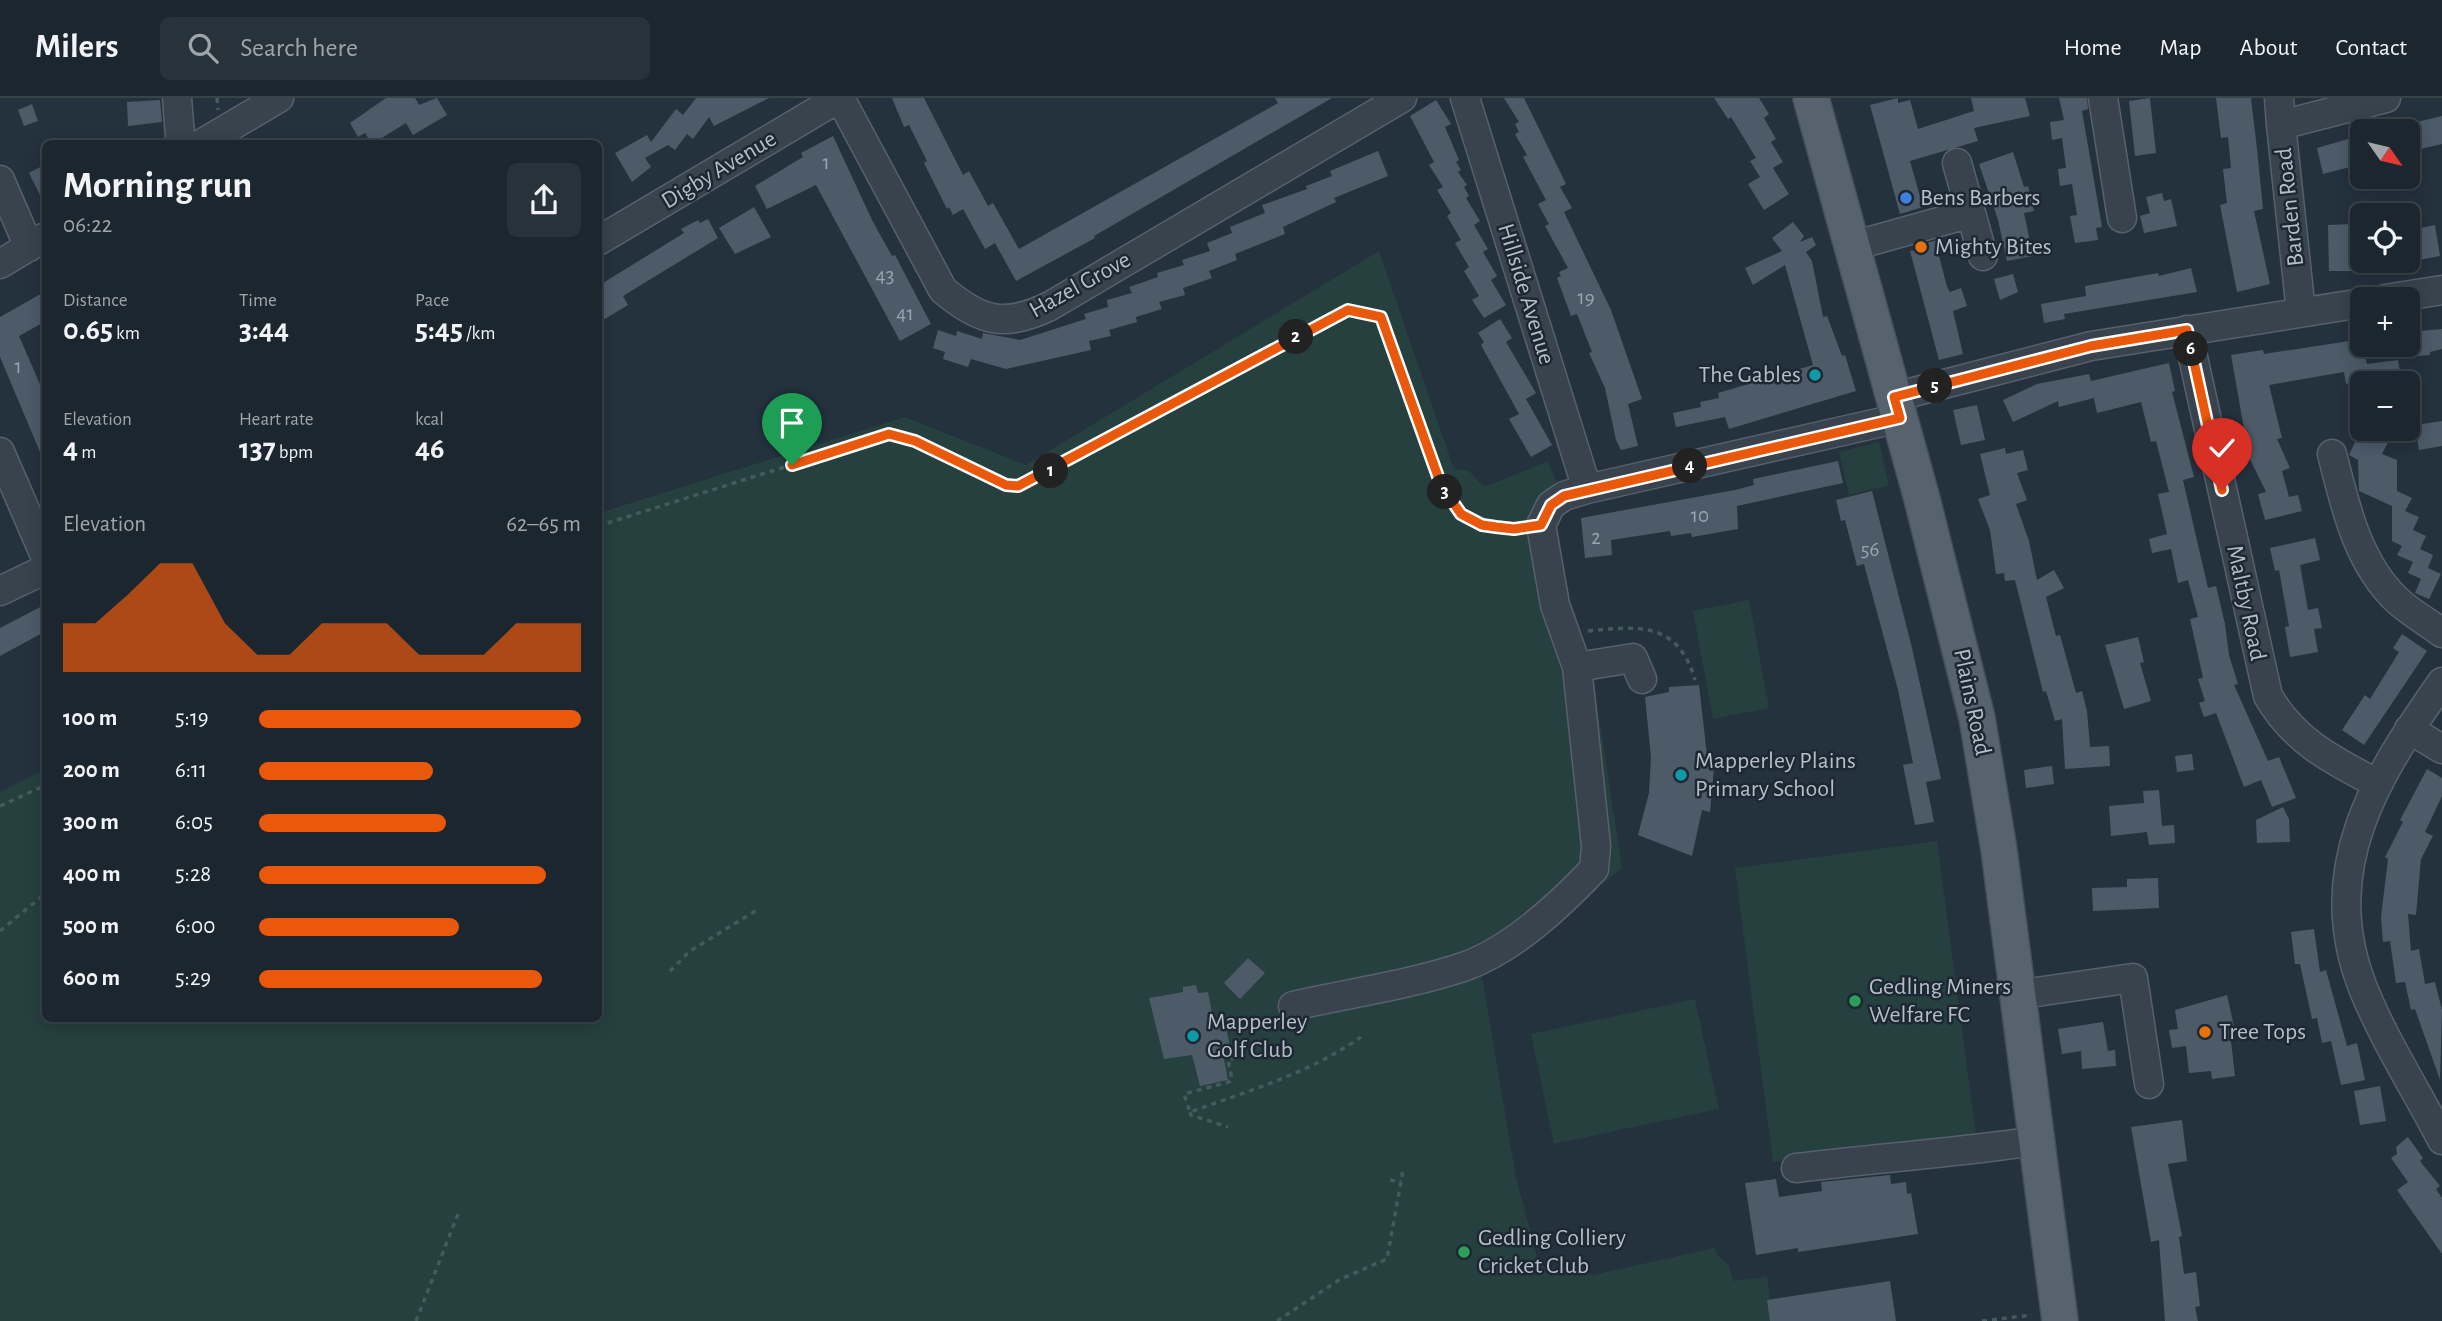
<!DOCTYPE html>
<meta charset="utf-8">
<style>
body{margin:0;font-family:"Alegreya Sans",sans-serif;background:#28323a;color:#f1f3f6;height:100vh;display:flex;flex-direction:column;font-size:26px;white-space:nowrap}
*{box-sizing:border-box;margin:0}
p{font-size:23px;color:#a0a5aa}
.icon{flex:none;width:38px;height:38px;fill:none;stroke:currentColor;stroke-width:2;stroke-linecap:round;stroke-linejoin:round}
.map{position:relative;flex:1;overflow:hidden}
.drawer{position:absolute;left:42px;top:42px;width:560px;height:882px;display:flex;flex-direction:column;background:#1b262e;border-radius:10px;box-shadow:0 4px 18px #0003,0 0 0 2px #39434a}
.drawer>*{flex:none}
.needle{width:46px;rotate:124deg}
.tools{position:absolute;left:2350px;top:21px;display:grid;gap:14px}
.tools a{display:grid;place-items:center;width:70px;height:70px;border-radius:10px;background:#1b262e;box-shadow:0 4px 18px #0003,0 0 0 2px #39434a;font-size:35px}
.pin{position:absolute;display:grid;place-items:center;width:60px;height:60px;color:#fff;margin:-72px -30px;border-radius:50% 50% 50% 0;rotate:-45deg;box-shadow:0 0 7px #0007}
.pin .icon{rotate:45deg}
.km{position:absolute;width:35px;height:35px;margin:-18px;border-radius:50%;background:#222;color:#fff;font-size:19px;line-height:35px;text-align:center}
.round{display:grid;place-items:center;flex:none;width:74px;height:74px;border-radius:10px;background:#28323a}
.headline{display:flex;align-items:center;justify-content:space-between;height:119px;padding:0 21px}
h1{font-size:38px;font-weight:600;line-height:52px}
.figures{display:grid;grid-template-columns:repeat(3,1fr);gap:10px;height:119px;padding:7px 21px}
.figures div{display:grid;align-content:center}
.figures b{font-size:30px;font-weight:600}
.figures small{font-size:19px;font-weight:400}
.figures p{font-size:19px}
.chart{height:196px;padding:14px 21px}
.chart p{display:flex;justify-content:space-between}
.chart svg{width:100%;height:126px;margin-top:7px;fill:#ea580c;opacity:.7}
ul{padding:0 21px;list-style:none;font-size:23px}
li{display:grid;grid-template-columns:112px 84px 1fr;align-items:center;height:52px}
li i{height:18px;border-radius:9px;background:#ea580c}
header{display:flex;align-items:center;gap:42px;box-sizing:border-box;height:98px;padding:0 35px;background:#1b262e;border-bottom:2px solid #39434a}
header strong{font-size:33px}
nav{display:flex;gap:38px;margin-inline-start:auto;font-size:24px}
.search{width:490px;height:63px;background:#28323a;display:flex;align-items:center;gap:18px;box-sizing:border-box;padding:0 24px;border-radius:10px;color:#a0a5aa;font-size:26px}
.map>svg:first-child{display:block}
.green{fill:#263f3f}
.building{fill:#4d5b69}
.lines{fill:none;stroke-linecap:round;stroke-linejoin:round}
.minor-casing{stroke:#56616c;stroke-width:31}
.major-casing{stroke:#444f5a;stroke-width:38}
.path{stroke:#445b5c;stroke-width:3.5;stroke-dasharray:5 5;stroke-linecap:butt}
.minor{stroke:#38434e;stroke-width:28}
.major{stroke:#56636e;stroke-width:35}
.route-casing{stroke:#fff;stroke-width:14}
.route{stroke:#ea580c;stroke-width:9}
.shop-dot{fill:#3f7fe0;stroke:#1d2833;stroke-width:2.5}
.food-dot{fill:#e8710a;stroke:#1d2833;stroke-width:2.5}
.culture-dot{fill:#0f9aa8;stroke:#1d2833;stroke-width:2.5}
.leisure-dot{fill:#2e9e5b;stroke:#1d2833;stroke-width:2.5}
.labels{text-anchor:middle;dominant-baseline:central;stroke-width:5;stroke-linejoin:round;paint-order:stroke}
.number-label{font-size:21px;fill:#9aa5b1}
.street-label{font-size:24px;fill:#b4bec9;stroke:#1d2833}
.poi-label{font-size:24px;fill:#b4bec9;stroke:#1d2833;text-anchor:start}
</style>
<header>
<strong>Milers</strong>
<div class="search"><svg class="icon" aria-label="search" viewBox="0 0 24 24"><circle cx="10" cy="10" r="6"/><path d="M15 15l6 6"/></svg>Search here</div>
<nav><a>Home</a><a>Map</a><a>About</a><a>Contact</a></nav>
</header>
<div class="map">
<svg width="2442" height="1223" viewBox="0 0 2442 1223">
<rect width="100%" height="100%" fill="#24323e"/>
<path class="green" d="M1379,153L1454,371L1469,373L1484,389L1548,363L1556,383L1541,401L1573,589L1594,586L1622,770L1524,847L1481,871L1516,1079L1539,1167L1593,1177L1714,1150L1717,1157L1729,1167L1733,1183L1767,1179L1773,1223H0V694L45,671L46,920H598L599,415L905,319L1026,367Z
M1879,344L1889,387L1849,397L1839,354Z
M1749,502L1769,610L1713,621L1693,513Z
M1937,743L1976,1037L1773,1064L1735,770Z
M1695,901L1719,1011L1554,1046L1531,936Z"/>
<path class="building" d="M386,0H415L419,7L437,0L447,17L413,37L406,25L372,46L365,35L358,39L350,25Z
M696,0H769L714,28L709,19L693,41L687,36L675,52L668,47L645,60L651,69L632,84L615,55L647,37L651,44L676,11L683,17Z
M892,0H924L963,77L969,73L988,108L993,105L1019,151L1278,5L1275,0H1332L1094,138L1095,140L1016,183L995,145L985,151L963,111L953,117L949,109L947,111L924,65L927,63L909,27L904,29Z
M1504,0H1524L1566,86L1560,89L1572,110L1564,114L1611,212L1642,301L1628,306L1638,348L1621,352L1616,342L1605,290L1589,255L1592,254L1577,216L1571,218L1557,180L1561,178L1559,174L1568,170L1545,128L1549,126L1538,106L1546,102L1523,59L1527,57L1515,36L1519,34L1515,26L1519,24Z
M1714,0H1759L1769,16L1764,20L1776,41L1771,44L1783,64L1773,70L1789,96L1764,112L1748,86L1760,79L1750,63L1756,60L1731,19L1728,21Z
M1898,0V5L1910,2L1918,31L1974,13L1971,0H2025L2030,18L1974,30L1978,43L1910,63L1923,109L1900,116L1870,7Z
M2059,0H2087L2088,11L2082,13L2102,129L2096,130L2098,142L2075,145L2070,118L2077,117L2072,86L2060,88L2058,71L2066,70L2062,40L2052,42L2050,24L2064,22Z
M2150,0L2156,55L2135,58L2129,3Z
M2216,0H2251L2257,51L2263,111L2254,113L2270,186L2237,194L2220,107L2227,105L2223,71L2231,70L2228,39L2221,40Z
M160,2L162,24L128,28L127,4Z
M1436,2L1451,26L1445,29L1459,62L1456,64L1461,72L1458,74L1467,87L1464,89L1469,98L1466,100L1480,123L1474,127L1488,151L1483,154L1497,178L1491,182L1506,207L1484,220L1472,202L1479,198L1464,173L1469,169L1455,145L1461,142L1447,118L1451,115L1437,92L1443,89L1429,67L1434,64L1410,18Z
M32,6L38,23L24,28L18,12Z
M2442,18V46L2408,54V26Z
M2362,37V66L2323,76L2317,50Z
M833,38L873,124L892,158L895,157L931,226L900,243L816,87L767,111L755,88L803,59L801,55Z
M1378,53L1388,78L1334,100L1336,104L1283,129L1285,136L1235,156L1237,162L1209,173L1212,180L1183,190L1185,197L1159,204L1162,211L1136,219L1137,224L1109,232L1111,238L1089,243L1091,252L1006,271L971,261L968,269L943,261L945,254L933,250L938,232L956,238L957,233L982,241L983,235L1020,242L1086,221L1084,216L1108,209L1107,202L1132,195L1129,189L1158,179L1157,175L1184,167L1182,162L1210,153L1207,145L1232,135L1230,129L1265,115L1262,107L1307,91L1306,88L1332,78L1330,73Z
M2013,54L2024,89L2028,88L2034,113L2024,115L2033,158L2007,163L1998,122L1979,66Z
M46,66V109L29,75Z
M2162,95L2164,103L2171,101L2177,128L2144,135L2140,118L2150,115L2146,99Z
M754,109L771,139L735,156L719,130Z
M708,121L718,140L623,198L628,207L598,225V188L684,135L681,131L698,122L700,125Z
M1793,124L1804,138L1800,144L1812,139L1816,147L1806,154L1812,163L1823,219L1827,218L1842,258L1845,257L1856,293L1729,331L1725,319L1676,329L1673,315L1701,309L1700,304L1719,300L1718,295L1813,267L1785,167L1753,187L1745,170L1782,153L1772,140Z
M2351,126V150L2362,147V173H2329L2328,127Z
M2435,127L2440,158L2408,164V139L2421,137L2420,130Z
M1941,141L1943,152L1938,154L1947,189L1950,194L1961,190L1967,208L1953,213L1963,256L1939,262L1910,153L1916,152L1915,148Z
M2191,170L2197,194L2064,216L2065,221L2044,225L2041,206L2086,198L2085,188L2158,175L2159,178Z
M2013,176L2018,194L2000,202L1994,181Z
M46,193V223L19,238L46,300L45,366L0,259V219Z
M1500,221L1512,240L1506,244L1536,295L1526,301L1552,347L1531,359L1509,321L1519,316L1481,247L1484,244L1478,235Z
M2442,231V251L2430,254V257L2408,259V234Z
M2362,241L2367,266L2398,262L2402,285H2385L2384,280L2346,286L2344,274L2269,287L2282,340L2277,341L2290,370L2282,373L2289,399L2298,397L2302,413L2265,422L2258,396L2266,394L2249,359L2231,257L2263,252L2264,256Z
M2169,265L2175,293L2172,294L2194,379L2183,382L2208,490L2216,488L2225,526L2229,557L2238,586L2234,587L2268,663L2279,659L2296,700L2272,709L2261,682L2244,689L2216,615L2204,619L2199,605L2205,603L2198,581L2203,580L2190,521L2198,519L2188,482L2178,485L2171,451L2152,455L2149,441L2167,436L2158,396L2169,394L2156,343L2151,344L2141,304L2097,315L2094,300L2059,309L2058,303L2013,324L2003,302L2037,286L2089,276L2091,283Z
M1977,307L1985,342L1961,347L1953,312Z
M2442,323V348L2419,352L2415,327Z
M2362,329L2389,342L2382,356L2397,362V393L2412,400L2405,413L2419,419L2413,432L2426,438L2420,451L2433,457L2428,470L2441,476L2429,501L2415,495L2421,481L2408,475L2413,464L2397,457L2402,448L2392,443V408L2359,393L2358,362L2349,357Z
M2005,350L2006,356L2023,352L2028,372L2017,375L2027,402L2016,406L2029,443L2037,482L2054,472L2064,490L2046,499L2056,538L2060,537L2076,595L2082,593L2087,613L2090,649L2109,648L2110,668L2065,671L2062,621L2055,623L2046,593L2043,594L2015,482L2005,483L2004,475L1996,476L1990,432L1978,401L1990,397L1980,356Z
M1838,363L1843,385L1737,408L1738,431L1692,439L1691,435L1671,438L1670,433L1611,442L1612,457L1585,460L1581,420L1735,392L1754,387L1753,381Z
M1872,393L1912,550L1941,681L1926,684L1934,724L1915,727L1903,667L1913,665L1898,592L1864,466L1857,468L1845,422L1841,423L1836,402Z
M2315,440L2320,462L2300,467L2308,512L2318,510L2322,530L2314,531L2318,554L2290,559L2285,529L2289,528L2279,472L2275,473L2270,450Z
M46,506V533L0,558V530Z
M2402,536L2427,553L2364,647L2342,632L2365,597L2370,601L2399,554L2393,550Z
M2138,539L2144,564L2140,565L2151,603L2124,611L2105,547Z
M1699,587L1707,657L1715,658L1710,714L1702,712L1692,758L1638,737L1649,695L1651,659L1645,599L1669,594V589Z
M2192,656L2194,672L2177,674L2175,658Z
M2052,668L2054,686L2026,690L2024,672Z
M2427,671L2442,680V698L2425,734L2433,738L2421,761L2416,817L2408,816L2411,853L2419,851L2425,886L2435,884L2442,912L2440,982L2415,911L2411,912L2405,884L2396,885L2390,843L2383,844L2381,819L2388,761L2385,759L2403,724L2400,722Z
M2159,692L2162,728L2174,727L2175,745L2149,747L2147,734L2111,738L2109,708L2144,705L2143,693Z
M2283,709L2289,721L2290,744L2257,745L2256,722Z
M2158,780L2159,810L2093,813L2092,790L2127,789V781Z
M2314,831L2320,874L2326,872L2347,948L2357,945L2365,982L2341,987L2331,943L2322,945L2317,920L2312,921L2300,866H2295L2291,834Z
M1248,860L1265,875L1240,901L1224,885Z
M1196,887L1198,895L1208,894L1214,925L1225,923L1230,950L1222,951L1228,982L1200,988L1192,957L1164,961L1149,900L1183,894V889Z
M2227,897L2235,933L2230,934L2235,978L2212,981L2211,973L2189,975L2186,948L2172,950L2169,932L2178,931L2175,912Z
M2103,924L2108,953L2115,952L2116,968L2082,971L2081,953L2062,956L2058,931Z
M2380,988L2386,1023L2360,1027L2354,993Z
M2182,1022L2187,1063L2168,1066L2182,1138L2179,1139L2184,1176L2196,1174L2200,1208L2195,1209L2198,1223H2165L2159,1142L2151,1144L2131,1029Z
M2408,1039L2423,1060L2420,1063L2440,1088L2436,1091L2442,1100V1156L2397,1092L2408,1084L2391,1060L2397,1056L2396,1049Z
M1890,1077L1891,1086L1906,1084L1907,1096L1911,1095L1918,1136L1798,1154V1150L1756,1157L1745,1085L1776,1081L1779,1099L1822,1093L1821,1084Z
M1890,1183L1896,1223H1770L1767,1202Z"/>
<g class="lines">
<defs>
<path id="minor" d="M177,0L180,38L184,46
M840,0L943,192C981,224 1005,230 1050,208L1402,0
M1465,0L1587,391
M2103,0L2122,120
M2279,0L2281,27
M201,46L279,0
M1957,65L1983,158
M0,82L29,149
M598,143L839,0
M1853,148L1971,115
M0,166L43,140
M2385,201L2442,192
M2301,214L2281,27L2386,0
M2187,232L2268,598C2294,643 2332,662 2376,685
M1894,299L2091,248L2362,205
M0,354L46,460
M2332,356C2345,407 2357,465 2398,503C2411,515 2428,524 2442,535
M0,493L46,471
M1577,569L1633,560L1642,581
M2442,584C2376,678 2316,771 2363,890C2384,942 2416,992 2442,1042
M2409,631L2442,651
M2016,897L2133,880L2149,986
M1293,908C1350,895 1410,887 1466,868C1514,850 1559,808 1594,771L1596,748L1577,569L1555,507L1541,427L1551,407L1564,398L1587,391L1900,320
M1796,1070C1876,1060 1956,1055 2035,1043"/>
<path id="major" d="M1811,0L1922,401L1977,620L1999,752L2060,1223"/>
</defs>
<use href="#minor" class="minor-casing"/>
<use href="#major" class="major-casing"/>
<path class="path" d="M217,0L218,12
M598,428L889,336L915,343L1006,388H1018L1347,212L1381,220C1395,259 1435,395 1462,417C1477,428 1500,433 1518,430
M1588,533C1638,528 1678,523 1695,582
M0,708L46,687
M0,833L46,795
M670,873L690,853L757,812
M1245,956L1228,962L1232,981L1229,984L1184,996L1190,1014C1248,993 1310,975 1361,939
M1190,1014L1191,1017L1228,1029
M1390,1082L1401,1084
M416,1223L458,1116
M1277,1223L1339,1182L1387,1161L1403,1072
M1982,1223L2032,1217"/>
<use href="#minor" class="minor"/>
<use href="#major" class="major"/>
</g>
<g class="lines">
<defs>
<path id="route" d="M792,367L889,336L915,343L1006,387L1018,388L1348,212L1381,219L1441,387L1461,416L1482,427L1496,429L1514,431L1541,427L1551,407L1564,398L1900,320L1894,299L2091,248L2187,232L2222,392"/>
</defs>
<use href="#route" class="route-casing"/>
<use href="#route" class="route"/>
</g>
<circle class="shop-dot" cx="1906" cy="100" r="7"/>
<g class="food-dot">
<circle cx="1921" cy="149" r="7"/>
<circle cx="2205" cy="934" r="7"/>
</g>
<g class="culture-dot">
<circle cx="1815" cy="277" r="7"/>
<circle cx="1681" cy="677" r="7"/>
<circle cx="1193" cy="938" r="7"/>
</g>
<g class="leisure-dot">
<circle cx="1855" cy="903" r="7"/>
<circle cx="1464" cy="1154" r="7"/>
</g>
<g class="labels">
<g class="number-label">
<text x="826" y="64">1</text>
<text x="885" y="177">43</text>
<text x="1586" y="199">19</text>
<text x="905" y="215">41</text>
<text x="18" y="268">1</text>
<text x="1700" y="417">10</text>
<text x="1596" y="439">2</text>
<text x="1870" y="451">56</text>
</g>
<g class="street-label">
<text transform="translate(719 72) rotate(-31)">Digby Avenue</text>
<text transform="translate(2290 109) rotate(-96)">Barden Road</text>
<text transform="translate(1080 187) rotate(-29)">Hazel Grove</text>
<text transform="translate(1526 196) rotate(73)">Hillside Avenue</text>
<text transform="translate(2246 505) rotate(78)">Maltby Road</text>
<text transform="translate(1972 604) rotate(78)">Plains Road</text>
</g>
<g class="poi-label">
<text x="1920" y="100">Bens Barbers</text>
<text x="1935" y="149">Mighty Bites</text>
<text x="1801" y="277" text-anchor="end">The Gables</text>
<text x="1695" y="663">Mapperley Plains<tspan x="1695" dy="28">Primary School</tspan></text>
<text x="1869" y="889">Gedling Miners<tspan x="1869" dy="28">Welfare FC</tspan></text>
<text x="1207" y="924">Mapperley<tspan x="1207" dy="28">Golf Club</tspan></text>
<text x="2219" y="934">Tree Tops</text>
<text x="1478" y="1140">Gedling Colliery<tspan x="1478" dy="28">Cricket Club</tspan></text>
</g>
</g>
</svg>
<div class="tools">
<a><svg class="needle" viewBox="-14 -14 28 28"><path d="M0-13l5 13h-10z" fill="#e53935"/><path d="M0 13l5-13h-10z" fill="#a0a5aa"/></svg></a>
<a><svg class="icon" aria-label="locate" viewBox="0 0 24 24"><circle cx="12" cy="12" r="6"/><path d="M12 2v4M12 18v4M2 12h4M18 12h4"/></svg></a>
<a>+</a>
<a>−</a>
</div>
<div class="pin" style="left:792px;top:367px;background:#1e9e55"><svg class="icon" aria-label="arrive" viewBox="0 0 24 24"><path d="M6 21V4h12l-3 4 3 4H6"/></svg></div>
<div class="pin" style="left:2222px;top:392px;background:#d93025"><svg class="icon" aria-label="check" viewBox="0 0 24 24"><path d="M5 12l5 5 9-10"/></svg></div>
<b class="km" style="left:1051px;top:373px">1</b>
<b class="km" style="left:1296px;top:239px">2</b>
<b class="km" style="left:1445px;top:394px">3</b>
<b class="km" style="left:1690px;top:368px">4</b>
<b class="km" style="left:1935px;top:288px">5</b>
<b class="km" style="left:2191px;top:251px">6</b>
<section class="drawer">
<div class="headline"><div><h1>Morning run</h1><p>06:22</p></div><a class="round"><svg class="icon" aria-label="share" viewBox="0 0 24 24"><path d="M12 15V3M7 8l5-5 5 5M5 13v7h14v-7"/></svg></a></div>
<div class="figures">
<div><p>Distance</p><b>0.65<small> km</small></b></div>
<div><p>Time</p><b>3:44</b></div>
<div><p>Pace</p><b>5:45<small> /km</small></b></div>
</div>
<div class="figures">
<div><p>Elevation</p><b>4<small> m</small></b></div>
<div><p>Heart rate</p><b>137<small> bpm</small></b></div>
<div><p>kcal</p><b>46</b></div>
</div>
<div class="chart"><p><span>Elevation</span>62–65 m</p>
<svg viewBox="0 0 160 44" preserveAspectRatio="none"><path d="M0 44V27L10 27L20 17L30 6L40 6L50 27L60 38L70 38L80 27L90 27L100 27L110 38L120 38L130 38L140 27L150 27L160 27V44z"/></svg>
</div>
<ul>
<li><b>100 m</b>5:19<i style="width:100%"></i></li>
<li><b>200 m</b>6:11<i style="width:54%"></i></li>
<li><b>300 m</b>6:05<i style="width:58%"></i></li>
<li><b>400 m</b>5:28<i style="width:89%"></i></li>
<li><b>500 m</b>6:00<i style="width:62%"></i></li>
<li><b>600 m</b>5:29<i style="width:88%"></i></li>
</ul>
</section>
</div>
